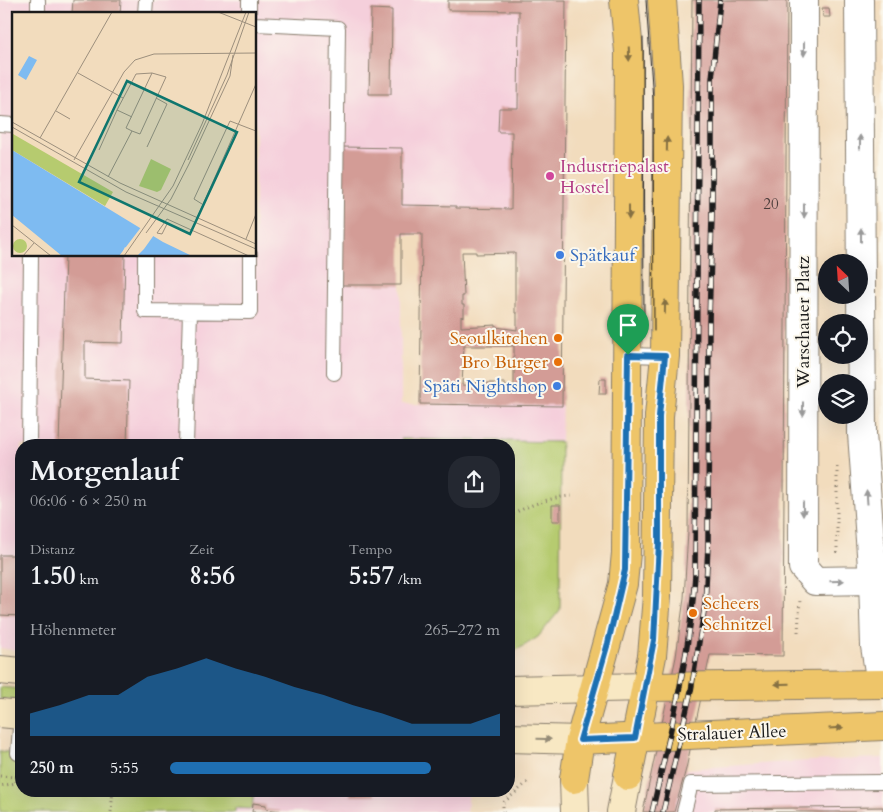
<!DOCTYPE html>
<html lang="de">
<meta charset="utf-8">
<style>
body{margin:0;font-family:Cardo,serif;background:#242831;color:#f1f3f6;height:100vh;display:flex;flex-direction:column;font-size:19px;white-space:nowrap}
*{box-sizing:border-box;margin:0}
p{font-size:16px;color:#9ea1a6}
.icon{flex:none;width:28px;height:28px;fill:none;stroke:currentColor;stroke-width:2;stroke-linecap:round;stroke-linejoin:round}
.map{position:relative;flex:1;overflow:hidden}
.sheet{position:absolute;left:15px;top:439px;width:500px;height:358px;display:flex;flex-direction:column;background:#171b24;border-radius:20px;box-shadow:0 5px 20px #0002}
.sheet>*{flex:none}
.needle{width:32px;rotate:335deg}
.buttons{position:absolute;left:818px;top:254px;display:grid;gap:10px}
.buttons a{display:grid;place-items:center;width:50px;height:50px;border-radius:50%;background:#171b24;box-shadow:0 5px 20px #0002;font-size:25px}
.pin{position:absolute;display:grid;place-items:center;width:42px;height:42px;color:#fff;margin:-51px -21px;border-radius:50% 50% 50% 0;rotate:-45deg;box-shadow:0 0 5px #0007}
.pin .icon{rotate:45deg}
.round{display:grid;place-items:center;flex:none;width:52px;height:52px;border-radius:20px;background:#242831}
.headline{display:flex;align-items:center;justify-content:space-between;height:85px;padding:0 15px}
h1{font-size:28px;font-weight:800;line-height:38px}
.figures{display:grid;grid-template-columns:repeat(3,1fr);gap:8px;height:85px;padding:5px 15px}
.figures div{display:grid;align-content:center}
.figures b{font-size:25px;font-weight:800}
.figures small{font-size:14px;font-weight:400}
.figures p{font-size:14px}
.chart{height:140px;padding:10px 15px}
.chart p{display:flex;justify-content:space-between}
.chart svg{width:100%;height:90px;margin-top:5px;fill:#1f6fb2;opacity:.7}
ul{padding:0 15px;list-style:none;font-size:16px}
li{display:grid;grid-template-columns:80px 60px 1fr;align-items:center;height:38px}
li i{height:12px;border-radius:6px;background:#1f6fb2}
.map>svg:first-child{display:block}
.built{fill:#f5cfdb;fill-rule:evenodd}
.green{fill:#b6cb6f;stroke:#697446}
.building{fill:#d39c96;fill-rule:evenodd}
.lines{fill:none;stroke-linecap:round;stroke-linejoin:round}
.lane-casing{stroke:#877c6c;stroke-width:16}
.street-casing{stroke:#877c6c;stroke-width:30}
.secondary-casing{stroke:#877c6c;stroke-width:30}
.primary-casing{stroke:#877c6c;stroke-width:30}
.path{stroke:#877c6c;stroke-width:3;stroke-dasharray:1 4;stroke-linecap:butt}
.lane{stroke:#fff;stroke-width:14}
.street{stroke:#fff;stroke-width:28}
.secondary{stroke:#f8e8c3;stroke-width:28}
.primary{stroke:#eec569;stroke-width:28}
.tram{stroke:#1c1c1c;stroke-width:1}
.rail-casing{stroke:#1c1c1c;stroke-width:5.5}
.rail{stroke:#fbf7ec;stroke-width:4;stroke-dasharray:11;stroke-linecap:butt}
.oneway{fill:#999}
.oneway2{fill:#857042}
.oneway3{fill:#958c78}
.route-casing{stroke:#fff;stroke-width:10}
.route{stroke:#1f6fb2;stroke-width:6}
.hotel-dot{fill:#d1479c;stroke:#fbf7ec;stroke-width:2}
.shop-dot{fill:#3f7fe0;stroke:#fbf7ec;stroke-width:2}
.food-dot{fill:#e8710a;stroke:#fbf7ec;stroke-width:2}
.labels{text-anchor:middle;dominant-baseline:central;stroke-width:4;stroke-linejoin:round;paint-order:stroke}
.number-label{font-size:15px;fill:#4a3c3a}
.hotel-label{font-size:18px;fill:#b23c85;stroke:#fbf7ec;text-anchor:start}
.shop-label{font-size:18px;fill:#366cbe;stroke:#fbf7ec;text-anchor:start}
.street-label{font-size:18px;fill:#1c1c1c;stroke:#fbf7ec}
.food-label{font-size:18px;fill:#c56008;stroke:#fbf7ec;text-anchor:end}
.inset-road{fill:none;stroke:#9c8f7d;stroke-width:1}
.view{fill:#0f766e;fill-opacity:0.15;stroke:#0f766e;stroke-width:2.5}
.inset-edge{fill:none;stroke:#1c1c1c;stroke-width:2.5}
</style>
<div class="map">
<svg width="883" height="812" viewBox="0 0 883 812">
<rect width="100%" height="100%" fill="#fbf7ec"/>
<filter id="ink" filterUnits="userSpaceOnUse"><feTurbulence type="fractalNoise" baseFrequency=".02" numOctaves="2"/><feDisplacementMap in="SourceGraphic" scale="10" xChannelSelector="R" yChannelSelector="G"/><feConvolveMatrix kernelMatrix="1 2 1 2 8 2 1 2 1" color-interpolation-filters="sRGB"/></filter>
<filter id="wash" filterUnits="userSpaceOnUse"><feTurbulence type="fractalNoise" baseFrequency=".0096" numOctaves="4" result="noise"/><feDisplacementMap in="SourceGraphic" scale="20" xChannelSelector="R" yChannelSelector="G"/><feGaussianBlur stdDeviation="1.12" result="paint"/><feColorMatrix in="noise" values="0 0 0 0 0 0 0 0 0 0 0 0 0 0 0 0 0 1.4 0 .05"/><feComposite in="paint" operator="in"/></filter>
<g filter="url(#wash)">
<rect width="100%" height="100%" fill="#f2dcbd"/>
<path class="built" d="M0,0H566L564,236L401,235V404L562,406L561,442L401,439V445H21V651L0,648ZM14,14H255V255H14Z
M883,758V812H674L686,769L787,762Z
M254,790H469L467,812H235V808L252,809Z"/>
<path class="green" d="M401,439L561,442L560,610L538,637L512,653H509V445H401Z
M0,687L21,689V701L0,699Z
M0,750L1,751L21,754V790H254L252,809L235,808V812H0Z"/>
<g id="blocks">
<path class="building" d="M73,0H121L120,14H72Z
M448,0H566L562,406L420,404L422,234H401V285H341V147L402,148V205L456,206V208L511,209L512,132H498L499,108H518L519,11L448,10ZM462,252H476V254L515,253V313H517V330L496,327V325L461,327V316L464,317V305H462V296H464ZM464,346H514V386H505V383H476V386L462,385Z
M692,0H787L783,656L710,655L686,769L674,812H643L676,657L684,598L688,532Z
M822,8H829L830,17H823Z
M371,9L392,10L391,94H369Z
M65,255H125L123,343L85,342V379L129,381L127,445H59Z
M600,379H606V394H599Z
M552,505H560V521H552Z
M0,555H21V616L0,615Z
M350,790H374L375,796H350Z
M253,803L266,805V809L280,811V812H252Z
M883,807V812H715V809Z"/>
</g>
</g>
<g filter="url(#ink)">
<use href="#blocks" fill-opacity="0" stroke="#877c6c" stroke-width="1"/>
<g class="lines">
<defs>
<path id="lane" d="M249,0V14
M38,14V0
M145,14L146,0
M255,24L338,28L334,373
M0,124L14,125
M145,255V311L250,312V255
M628,355L665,356
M29,445L31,255
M186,445L190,312
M18,753L21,715
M684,812L691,784L883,782"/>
<path id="street" d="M804,0L803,567L815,581L873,580
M859,0L862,434L873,580L875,646L881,684"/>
<path id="secondary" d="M0,670L21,672
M509,690L646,687
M0,713L21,715
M509,738L580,740
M574,779L575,812
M621,812L628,776"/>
<path id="primary" d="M646,687L883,684
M580,740L883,726
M628,776L652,656L657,596L659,416L665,356L668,85L662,0
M574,779L580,740L623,584L626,553L629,52L624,0"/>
</defs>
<use href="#lane" class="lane-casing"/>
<use href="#street" class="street-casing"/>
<use href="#secondary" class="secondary-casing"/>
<use href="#primary" class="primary-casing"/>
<path class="path" d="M837,467V556
M509,516C527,506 550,497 572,496
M798,632L800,600
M0,776L16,777V783L0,786
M205,790L237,793
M111,812L113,790
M503,812V803L529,781"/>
<use href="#lane" class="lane"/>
<use href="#street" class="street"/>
<use href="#secondary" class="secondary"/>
<use href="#primary" class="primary"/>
<path class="tram" d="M646,0L653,100L654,331
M643,38L644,331"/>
<defs>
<path id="rail" d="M652,812C670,733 690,656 695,575L699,0
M663,812L691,691L705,605L708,546L709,322L712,217V79L720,0"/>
</defs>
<use href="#rail" class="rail-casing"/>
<use href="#rail" class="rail"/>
</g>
<defs><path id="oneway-solid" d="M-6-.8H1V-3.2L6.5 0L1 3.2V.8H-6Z" transform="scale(1.25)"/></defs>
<g class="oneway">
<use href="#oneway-solid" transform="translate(804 49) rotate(90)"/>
<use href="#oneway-solid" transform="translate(860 142) rotate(-90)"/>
<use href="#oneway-solid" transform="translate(804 211) rotate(90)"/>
<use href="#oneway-solid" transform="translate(861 235) rotate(-90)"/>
<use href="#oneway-solid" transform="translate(803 409) rotate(90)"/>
<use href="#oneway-solid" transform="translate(867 497) rotate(-94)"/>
<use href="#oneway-solid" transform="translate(803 509) rotate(90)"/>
<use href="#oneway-solid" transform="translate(837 581) rotate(-1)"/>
</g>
<g class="oneway2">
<use href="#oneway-solid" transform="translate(629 54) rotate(88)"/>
<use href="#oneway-solid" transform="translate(667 144) rotate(-89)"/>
<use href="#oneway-solid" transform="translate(629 212) rotate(90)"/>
<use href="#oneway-solid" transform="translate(665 307) rotate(-89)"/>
<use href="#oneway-solid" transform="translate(782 684) rotate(179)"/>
<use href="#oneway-solid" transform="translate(836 728) rotate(-3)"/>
</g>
<use class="oneway3" href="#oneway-solid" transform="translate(544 739) rotate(2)"/>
</g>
<g class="lines" filter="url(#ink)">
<defs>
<path id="route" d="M628,355L665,356L659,416V543L654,640L635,738L580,740L608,643L625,570Z"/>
</defs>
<use href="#route" class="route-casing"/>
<use href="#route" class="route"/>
</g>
<circle class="hotel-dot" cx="550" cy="176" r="5"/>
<g class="shop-dot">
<circle cx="560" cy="255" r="5"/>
<circle cx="557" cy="386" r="5"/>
</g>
<g class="food-dot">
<circle cx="558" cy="338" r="5"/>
<circle cx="558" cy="362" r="5"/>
<circle cx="693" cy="613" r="5"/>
</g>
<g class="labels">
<g class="number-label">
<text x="771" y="204">20</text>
</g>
<g class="hotel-label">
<text x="560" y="166">Industriepalast<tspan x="560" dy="21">Hostel</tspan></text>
</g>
<g class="shop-label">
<text x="570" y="255">Spätkauf</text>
<text x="547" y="386" text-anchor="end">Späti Nightshop</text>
</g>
<g class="street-label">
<text transform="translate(803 322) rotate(-90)">Warschauer Platz</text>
<text transform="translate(732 733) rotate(-2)">Stralauer Allee</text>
</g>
<g class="food-label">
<text x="548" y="338">Seoulkitchen</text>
<text x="548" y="362">Bro Burger</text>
<text x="703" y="603" text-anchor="start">Scheers<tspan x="703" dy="21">Schnitzel</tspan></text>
</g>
</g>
<g transform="translate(12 12)">
<rect width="244" height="244" fill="#f2dcbd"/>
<path d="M1,122L101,180L93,194L0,138ZM139,147L159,157L149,178L145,180L127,174ZM1 234a7 7 0 1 1 14 0a7 7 0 1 1-14 0Z" fill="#b6cb6f"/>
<path d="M17,44L25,48L14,68L6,63ZM0,138L151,230L180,244H124L113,235L111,239L117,244H50L0,203Z" fill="#7ebbf1"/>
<path d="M130,214L142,223L132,237L125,244H107Z" fill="#f2dcbd"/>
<path class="inset-road" d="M206,0L244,15M66,61L111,86M105,98L124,62L140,61M44,99L58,107M0,110L108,171L244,232M0,115L114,180L244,237M28,126L100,0M135,135L155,92L144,86M87,138L105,98L120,105M62,148L112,60L123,48L142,42L244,41M176,148L215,63L237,0M96,165L120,119L128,122L154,65L140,61L114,116L120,119M190,192L182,187L218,109L244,119M185,206L244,72M0,213L39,244M134,221L159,187L177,152L218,64L221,43M145,221L155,207L237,244M145,221L150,222L155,212M234,227L244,202M11,244L22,231M112,244L161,174L190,112L234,0"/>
<path class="view" d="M115,69L225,120L178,222L67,170Z"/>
<rect width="244" height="244" class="inset-edge"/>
</g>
</svg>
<div class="buttons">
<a><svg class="needle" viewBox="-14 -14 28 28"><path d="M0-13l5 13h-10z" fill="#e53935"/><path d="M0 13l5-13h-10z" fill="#9ea1a6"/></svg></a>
<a><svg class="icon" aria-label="locate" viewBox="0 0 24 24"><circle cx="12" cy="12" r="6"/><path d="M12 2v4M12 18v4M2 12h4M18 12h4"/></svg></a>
<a><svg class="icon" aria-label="layers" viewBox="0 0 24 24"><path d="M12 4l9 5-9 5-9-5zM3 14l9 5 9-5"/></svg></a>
</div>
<div class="pin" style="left:628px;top:355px;background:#1e9e55"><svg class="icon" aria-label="arrive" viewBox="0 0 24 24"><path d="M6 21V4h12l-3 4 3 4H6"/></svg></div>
<section class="sheet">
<div class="headline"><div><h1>Morgenlauf</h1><p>06:06 · 6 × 250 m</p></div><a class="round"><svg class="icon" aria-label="share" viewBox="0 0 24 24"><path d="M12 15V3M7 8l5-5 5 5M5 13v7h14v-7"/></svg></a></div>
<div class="figures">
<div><p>Distanz</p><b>1.50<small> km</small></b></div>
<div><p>Zeit</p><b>8:56</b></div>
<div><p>Tempo</p><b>5:57<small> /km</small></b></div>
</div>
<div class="chart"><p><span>Höhenmeter</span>265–272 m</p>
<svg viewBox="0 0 160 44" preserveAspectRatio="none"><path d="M0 44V33L10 29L20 24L30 24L40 15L50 11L60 6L70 11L80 15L90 20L100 24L110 29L120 33L130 38L140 38L150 38L160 33V44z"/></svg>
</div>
<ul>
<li><b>250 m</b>5:55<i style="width:79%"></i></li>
</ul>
</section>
</div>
